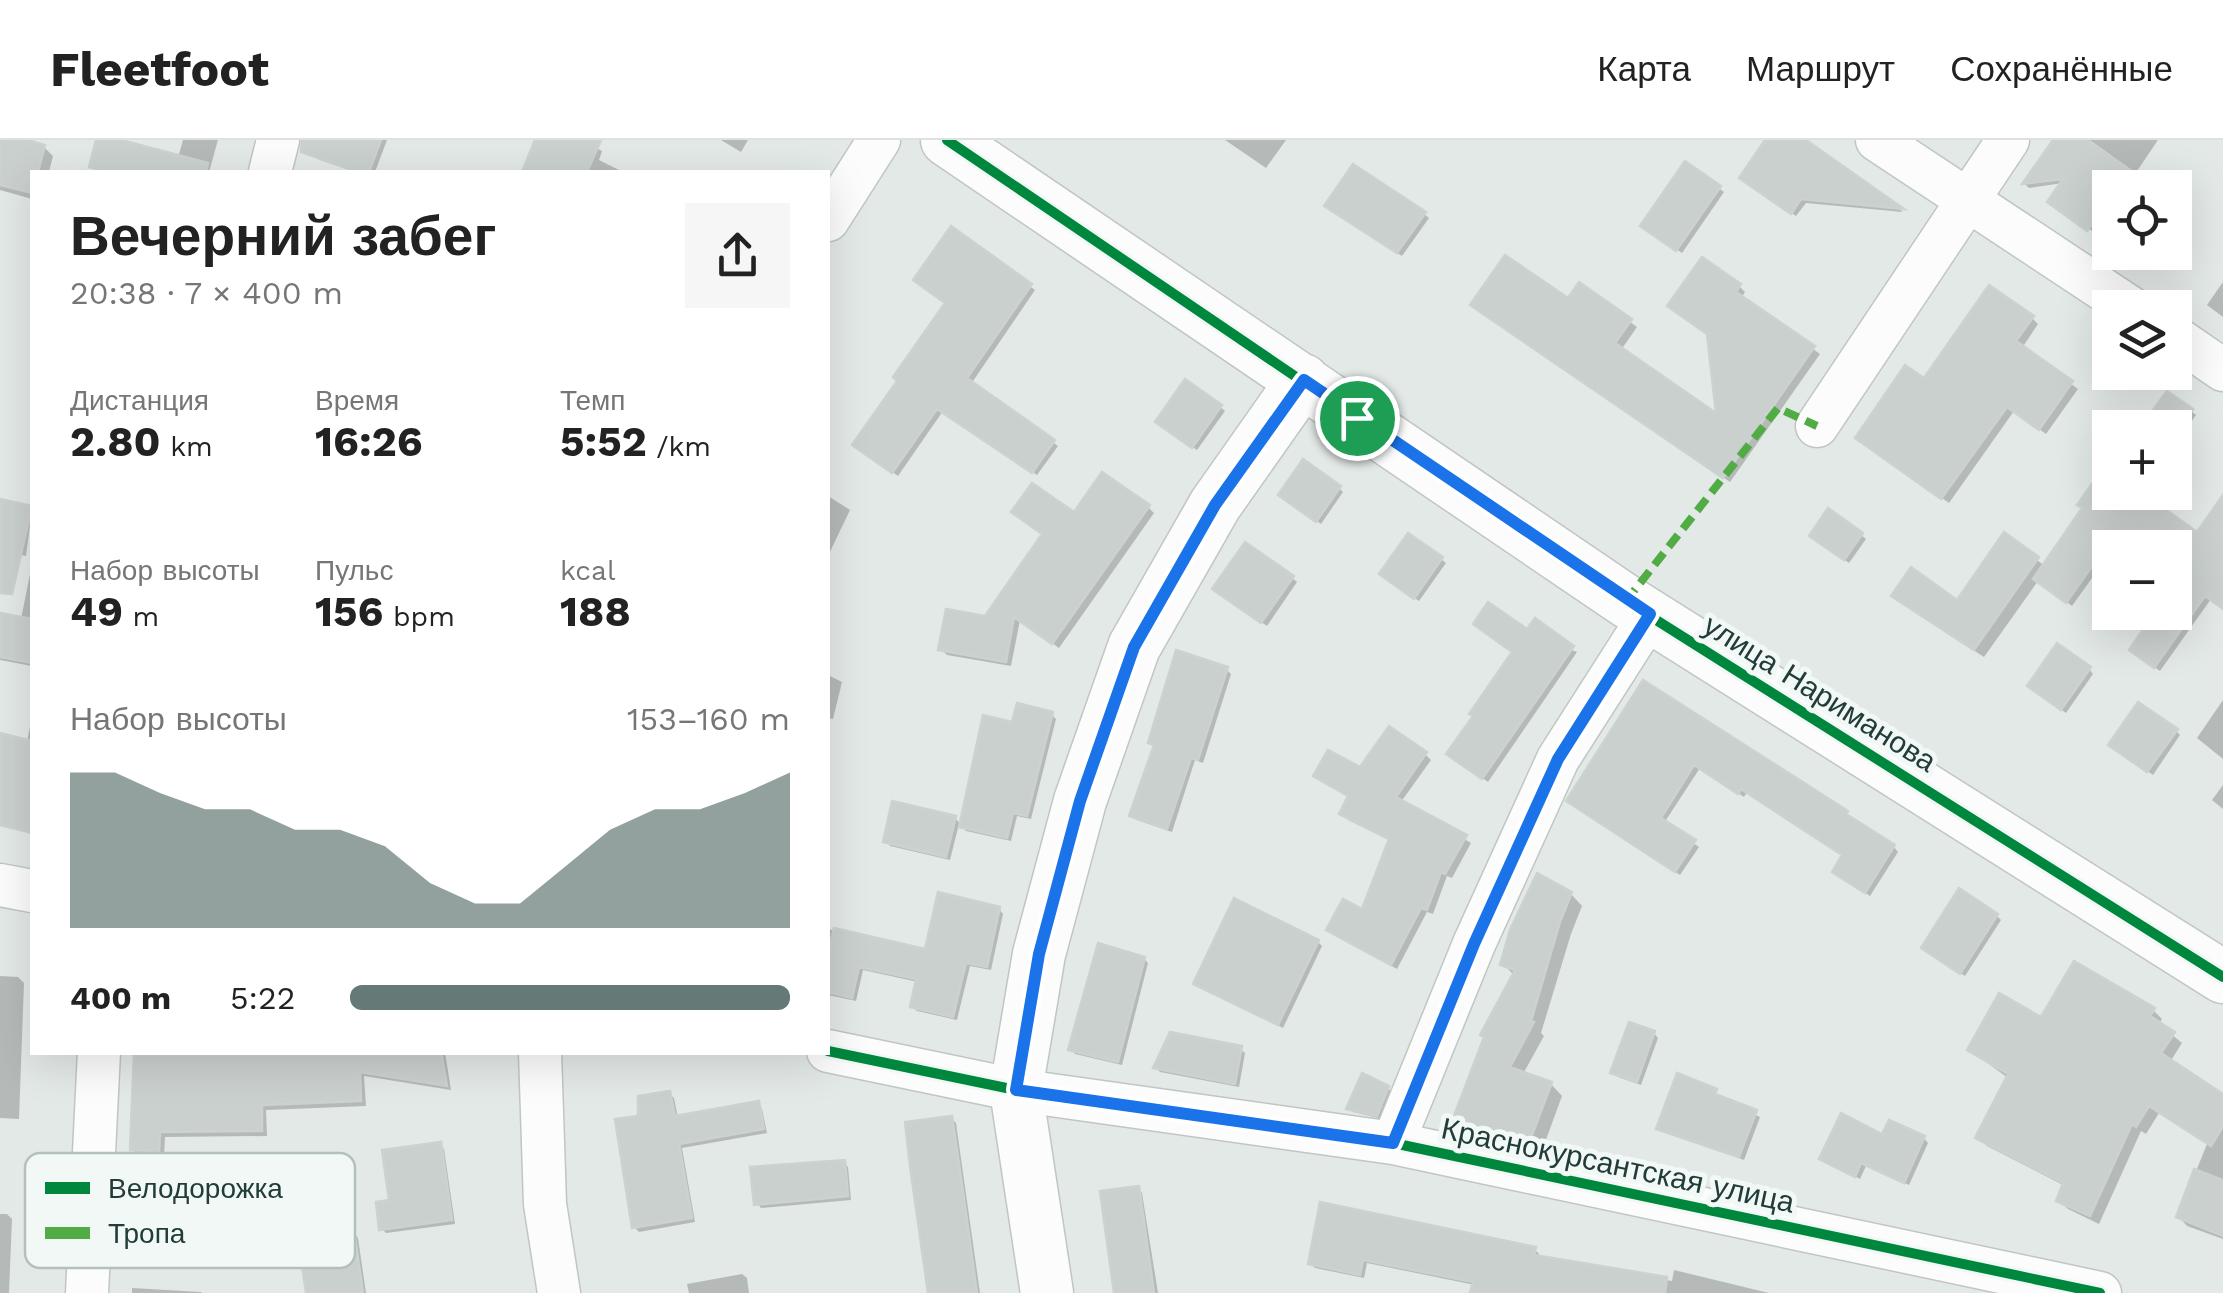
<!DOCTYPE html>
<html lang="ru">
<meta charset="utf-8">
<style>
body{margin:0;font-family:"Work Sans",sans-serif;background:#f6f6f6;color:#222;height:100vh;display:flex;flex-direction:column;font-size:38px;white-space:nowrap}
*{box-sizing:border-box;margin:0}
p{font-size:32px;color:#767676}
.icon{flex:none;width:55px;height:55px;fill:none;stroke:currentColor;stroke-width:2;stroke-linecap:round;stroke-linejoin:round}
.map{position:relative;flex:1;overflow:hidden}
.details{position:absolute;left:30px;top:30px;width:800px;height:885px;display:flex;flex-direction:column;background:#fff;border-radius:0px;box-shadow:0 10px 40px #0002}
.details>*{flex:none}
.controls{position:absolute;left:2092px;top:30px;display:grid;gap:20px}
.controls a{display:grid;place-items:center;width:100px;height:100px;border-radius:0px;background:#fff;box-shadow:0 10px 40px #0002;font-size:50px}
.pin{position:absolute;display:grid;place-items:center;width:85px;height:85px;color:#fff;margin:-42px;border:5px solid #fff;border-radius:50%;box-shadow:0 2px 10px #0007}
.round{display:grid;place-items:center;flex:none;width:105px;height:105px;border-radius:0px;background:#f6f6f6}
.headline{display:flex;align-items:center;justify-content:space-between;height:170px;padding:0 40px}
h1{font-size:55px;font-weight:700;line-height:75px}
.figures{display:grid;grid-template-columns:repeat(3,1fr);gap:15px;height:170px;padding:10px 40px}
.figures div{display:grid;align-content:center}
.figures b{font-size:42px;font-weight:700}
.figures small{font-size:28px;font-weight:400}
.figures p{font-size:28px}
.chart{height:280px;padding:20px 40px}
.chart p{display:flex;justify-content:space-between}
.chart svg{width:100%;height:180px;margin-top:10px;fill:#657976;opacity:.7}
ul{padding:0 40px;list-style:none;font-size:32px}
li{display:grid;grid-template-columns:160px 120px 1fr;align-items:center;height:75px}
li i{height:25px;border-radius:12px;background:#657976}
header{display:flex;align-items:center;gap:60px;box-sizing:border-box;height:140px;padding:0 50px;background:#fff;border-bottom:2px solid #e0e0e0}
header strong{font-size:48px}
nav{display:flex;gap:55px;margin-inline-start:auto;font-size:35px}
.map>svg:first-child{display:block}
.shadow{fill:#0003}
.building{fill:#cad0ce;stroke:#ccd2d0;stroke-width:2.5}
.lines{fill:none;stroke-linecap:round;stroke-linejoin:round}
.minor-casing{stroke:#c0c6c4;stroke-width:45}
.tertiary-casing{stroke:#c0c6c4;stroke-width:55}
.minor{stroke:#fbfcfb;stroke-width:42}
.tertiary{stroke:#fbfcfb;stroke-width:52}
.quiet{stroke:#52ac46;stroke-width:8;stroke-dasharray:15 8;stroke-linecap:butt}
.cycleway-casing{stroke:#f1f8f6;stroke-width:16}
.cycleway{stroke:#00873e;stroke-width:10}
.route-casing{stroke:#fff;stroke-width:20}
.route{stroke:#1a73e8;stroke-width:12}
.labels{text-anchor:middle;dominant-baseline:central;stroke-width:10;stroke-linejoin:round;paint-order:stroke}
.street-label{font-size:30px;fill:#213c39;stroke:#f1f8f6}
.key{fill:#f1f8f6;stroke:#b3c0bd;stroke-width:2.5}
.key-label{font-size:28px;fill:#213c39}
</style>
<header>
<strong>Fleetfoot</strong>
<nav><a>Карта</a><a>Маршрут</a><a>Сохранённые</a></nav>
</header>
<div class="map">
<svg width="2223" height="1153" viewBox="0 0 2223 1153">
<rect width="100%" height="100%" fill="#e3e9e7"/>
<path class="shadow" d="M0,0H19L44,7L53,16L49,32H32V59L0,50Z
M99,0H111L178,18L183,0H218L209,32L97,31L92,26Z
M320,0H387L375,32H355L320,20L315,15Z
M538,0H582L602,11L599,20L623,32H524Z
M721,0H748L741,12Z
M1225,0H1286L1266,28Z
M1768,0H1801L1903,72L1806,63L1796,76L1747,42Z
M2055,0H2158L2135,34L2108,37L2123,48H2110V103L2055,66L2063,43L2029,48L2025,44Z
M1686,24L1724,52L1682,113L1648,90Z
M1331,70L1424,74L1429,78L1402,116Z
M952,90L1035,150L971,244L1058,306L1037,335L943,271L898,336L860,309L947,163Z
M2124,112H2153L2144,126Z
M2223,142V177L2207,165Z
M1580,146L1637,187L1621,210L1719,278L1710,195L1739,146L1745,152L1741,158L1820,214L1730,342L1473,165L1569,162Z
M2032,178L2038,184L2022,208L2078,249L2046,294L2014,271L1949,363L1865,304L1925,241Z
M1220,267L1225,271L1197,310L1163,286Z
M2191,271L2196,275L2180,298L2175,295V288Z
M1339,348L1343,352L1321,384L1286,359Z
M2110,355L2198,395L2223,359V468L2211,459L2160,531L2137,515L2175,472V408H2110V413L2072,466L2038,441L1984,517L1903,464L1957,463L2004,396L2045,426Z
M828,356L850,370L828,416Z
M0,362L32,370L26,416L0,411Z
M1148,367L1154,373L1059,508L1020,480L1011,526L947,515L941,509L986,479L1045,394L1075,376Z
M1861,395L1866,399L1849,423L1822,404Z
M1441,419L1446,423L1419,461L1386,438Z
M32,424V526L0,520V475L21,479Z
M1292,438L1297,442L1267,486L1220,453Z
M1528,493L1577,512L1488,642L1454,618Z
M1226,529L1231,534L1203,623L1195,620L1172,692L1137,680L1132,675L1155,607L1151,602Z
M2089,529L2093,534L2066,573L2034,550Z
M828,535L842,542L833,579L828,578Z
M1644,543L1846,673L1849,679L1894,707L1898,712L1870,756L1839,736L1845,716L1747,652L1744,657L1700,628L1664,683L1699,707L1680,735L1574,665Z
M2223,560V619L2197,598Z
M1051,574L1056,579L1031,679L1017,676L1011,701L966,691L959,684L950,720L890,706L886,701L955,678L962,686L1014,585Z
M32,576V695L21,689L0,652V596L27,602Z
M2176,591L2180,595L2153,635L2116,609Z
M1425,614L1431,620L1401,662L1471,703L1452,738L1447,736L1433,774L1427,772L1397,829L1329,790L1364,773L1391,701L1348,680L1342,674L1350,657L1316,636L1361,631Z
M2223,645V669L2212,660Z
M1571,754L1582,766L1571,794L1541,893L1544,896L1523,934L1551,944L1562,956L1540,1016L1500,1008L1466,995L1454,983L1515,836L1503,824Z
M999,769L1003,774L991,830L970,826L957,880L917,871L912,866L918,842L863,830L856,861L828,855V789L927,812Z
M1997,776L2001,780L1965,836L1928,812Z
M1318,802L1322,806L1283,888L1196,843Z
M1144,819L1148,823L1122,925L1075,914L1071,910Z
M0,836L18,837L24,843L19,979L0,978Z
M2153,870L2162,879L2159,884L2182,903L2170,922L2223,957V1099L2187,1086L2178,1076L2207,1004L2159,973L2146,994L2141,991L2099,1084L2068,1069L2058,1060L2065,1046L1987,1006L1978,997L2008,938L1970,910L2042,881Z
M1654,893L1658,898L1641,945L1618,937L1613,932Z
M1240,909L1245,913L1239,947L1160,932L1156,928Z
M137,912H445L451,950L364,936L366,966L266,970L267,996L165,997L164,1016L138,1015L132,1009Z
M1388,948L1392,953L1382,979L1353,972L1349,968Z
M1715,951L1719,958L1760,977L1744,1020L1663,992L1659,988Z
M669,954L674,958L678,978L758,964L762,969L767,993L682,1008L695,1082L639,1092L634,1087L640,978Z
M951,978L956,983L980,1153H940L936,1121Z
M1884,997L1924,998L1928,1003L1909,1045L1866,1026L1860,1039L1822,1019Z
M440,1005L444,1009L455,1084L386,1093L382,1089L392,1062Z
M844,1022L848,1027L851,1060L761,1068L757,1063Z
M1138,1048L1142,1053L1158,1153H1118L1103,1053Z
M0,1074H7L12,1079L9,1153H0Z
M354,1093L358,1098L366,1153H308L301,1100Z
M1534,1109L1539,1114V1118L1672,1141L1674,1130L1769,1153H1473L1475,1145L1367,1123L1364,1138L1315,1128L1310,1123Z
M742,1134L747,1138L749,1153H689L687,1144Z
M132,1148L201,1152L202,1153H132Z"/>
<path class="building" d="M0,0H28L45,5L38,32H32V53L0,45Z
M96,0H121L208,23L206,32H109L89,27Z
M302,0H381L369,32H358L301,12Z
M535,0H601L587,32H522Z
M1765,0H1806L1904,69L1801,59L1791,74L1739,38Z
M2053,0H2088L2130,30L2118,48H2110V59L2087,91L2047,62L2063,39L2022,44Z
M1685,21L1721,46L1676,111L1640,86Z
M1353,24L1426,72L1397,113L1324,66Z
M951,86L1032,144L967,238L1055,300L1032,333L937,269L892,333L852,305L897,241L893,237L945,163L913,140Z
M1505,115L1568,158L1579,142L1632,179L1615,203L1716,273L1707,194L1667,166L1702,117L1741,144L1736,152L1815,206L1723,338L1470,165Z
M1989,145L2034,176L2016,201L2073,241L2039,290L2007,267L1941,359L1855,298L1905,225L1924,238Z
M1185,239L1222,265L1192,308L1155,282Z
M2167,251L2193,269L2175,294V288H2163L2148,277Z
M1303,319L1341,346L1316,382L1278,355Z
M2110,319V352H2141L2197,392L2223,355V469L2205,456L2154,528L2129,510L2155,472H2175V408H2105L2066,463L2033,439L2082,368L2077,365Z
M1102,332L1150,365L1052,504L1014,477L1006,522L938,510L946,469L985,476L1042,394L1011,372L1032,343L1074,372Z
M0,359L32,366L12,454L0,453Z
M1828,368L1863,393L1844,420L1809,396Z
M2004,392L2039,417L1974,510L1891,456L1911,427L1957,460Z
M1408,393L1443,417L1414,459L1379,434Z
M1245,402L1294,436L1261,483L1212,449Z
M1488,462L1527,489L1535,478L1574,506L1482,639L1446,614L1473,576L1469,574L1512,512L1473,484Z
M0,473L32,479V523L0,517Z
M2057,503L2091,527L2061,570L2027,546Z
M1176,510L1228,527L1198,620L1191,618L1167,689L1129,676L1154,605L1148,603Z
M1643,540L1848,671L1846,674L1895,705L1865,753L1832,732L1842,715L1741,649L1738,654L1694,625L1661,678L1696,700L1675,732L1566,661Z
M2138,562L2178,589L2147,632L2108,605Z
M1017,563L1053,572L1027,676L1013,673L1007,698L959,687L983,575L1012,582Z
M1389,586L1427,612L1396,657L1467,695L1445,734L1441,732L1427,770L1421,768L1391,825L1326,790L1343,759L1362,769L1389,699L1339,674L1348,656L1313,636L1328,610L1360,627Z
M0,593L32,601V693L0,685Z
M892,661L956,676L946,717L883,702Z
M1537,733L1572,752L1560,782L1531,881L1534,882L1510,927L1552,942L1528,1006L1487,997L1451,984L1484,897L1480,895L1515,830L1500,825L1510,790Z
M1959,748L1998,774L1960,834L1921,808Z
M938,752L1000,767L987,827L966,823L953,877L910,867L916,839L859,827L852,858L828,852V815L834,788L925,809Z
M1234,758L1319,800L1278,885L1193,844Z
M1098,803L1145,817L1118,922L1068,910Z
M2074,821L2155,868L2150,876L2175,892L2161,913L2223,954V986L2211,1006L2149,966L2136,987L2132,984L2090,1076L2056,1061L2063,1043L1975,998L2008,934L1967,910L1999,853L2041,877Z
M1629,882L1655,891L1637,942L1610,933Z
M1170,892L1242,906L1235,944L1153,928Z
M134,912H441L447,946L360,932L361,961L262,965V991L160,992L159,1012L130,1010Z
M1362,933L1389,946L1377,976L1346,969Z
M1677,933L1717,949L1715,954L1757,970L1739,1017L1656,989Z
M670,951L675,976L759,961L764,989L679,1004L692,1078L632,1088L615,979L638,976V956Z
M1841,973L1882,994L1889,980L1925,996L1904,1043L1861,1023L1855,1037L1819,1019Z
M952,976L964,1059L977,1153H928L910,1026L905,982Z
M441,1002L452,1080L379,1090L376,1062L389,1060L382,1010Z
M845,1020L848,1056L754,1065L750,1027Z
M2194,1029L2223,1040V1096L2176,1077Z
M1139,1046L1154,1153H1114L1100,1051Z
M1320,1062L1536,1107L1534,1115L1667,1137L1665,1153H1470L1473,1142L1363,1120L1360,1135L1308,1124Z
M354,1091L363,1153H306L298,1098Z"/>
<g class="lines">
<defs>
<path id="minor" d="M1877,0L2131,168
M270,32L278,0
M828,80L879,0
M2175,197L2223,230
M1817,286L2008,0
M0,745L32,751
M828,911L1016,950L1393,1003L2100,1153
M540,912L545,1064L559,1153
M1393,1003L1474,804L1558,619L1650,475
M87,1153L99,912"/>
<path id="tertiary" d="M947,0L1626,461L2223,837
M1047,1153L1016,950L1039,814L1080,661L1134,507L1215,365L1303,240"/>
</defs>
<use href="#minor" class="minor-casing"/>
<use href="#tertiary" class="tertiary-casing"/>
<use href="#minor" class="minor"/>
<use href="#tertiary" class="tertiary"/>
<path class="quiet" d="M1626,461L1778,268L1817,286"/>
<defs>
<path id="cycleway" d="M947,0L1626,461L2223,837
M828,911L1016,950L1393,1003L2100,1153"/>
</defs>
<use href="#cycleway" class="cycleway-casing"/>
<use href="#cycleway" class="cycleway"/>
</g>
<g class="lines">
<defs>
<path id="route" d="M1304,240L1650,474L1558,619L1474,804L1393,1003L1016,950L1039,814L1080,661L1134,507L1215,365Z"/>
</defs>
<use href="#route" class="route-casing"/>
<use href="#route" class="route"/>
</g>
<g class="labels">
<g class="street-label">
<text transform="translate(1820 553) rotate(32)">улица Нариманова</text>
<text transform="translate(1618 1025) rotate(12)">Краснокурсантская улица</text>
</g>
</g>
<rect x="25" y="1013" width="330" height="115" rx="15" class="key"/>
<rect x="45" y="1042" width="45" height="12" fill="#00873e"/>
<rect x="45" y="1087" width="45" height="12" fill="#52ac46"/>
<g class="key-label">
<text x="108" y="1058">Велодорожка</text>
<text x="108" y="1103">Тропа</text>
</g>
</svg>
<div class="controls">
<a><svg class="icon" aria-label="locate" viewBox="0 0 24 24"><circle cx="12" cy="12" r="6"/><path d="M12 2v4M12 18v4M2 12h4M18 12h4"/></svg></a>
<a><svg class="icon" aria-label="layers" viewBox="0 0 24 24"><path d="M12 4l9 5-9 5-9-5zM3 14l9 5 9-5"/></svg></a>
<a>+</a>
<a>−</a>
</div>
<div class="pin" style="left:1357px;top:278px;background:#1e9e55"><svg class="icon" aria-label="arrive" viewBox="0 0 24 24"><path d="M6 21V4h12l-3 4 3 4H6"/></svg></div>
<section class="details">
<div class="headline"><div><h1>Вечерний забег</h1><p>20:38 · 7 × 400 m</p></div><a class="round"><svg class="icon" aria-label="share" viewBox="0 0 24 24"><path d="M12 15V3M7 8l5-5 5 5M5 13v7h14v-7"/></svg></a></div>
<div class="figures">
<div><p>Дистанция</p><b>2.80<small> km</small></b></div>
<div><p>Время</p><b>16:26</b></div>
<div><p>Темп</p><b>5:52<small> /km</small></b></div>
</div>
<div class="figures">
<div><p>Набор высоты</p><b>49<small> m</small></b></div>
<div><p>Пульс</p><b>156<small> bpm</small></b></div>
<div><p>kcal</p><b>188</b></div>
</div>
<div class="chart"><p><span>Набор высоты</span>153–160 m</p>
<svg viewBox="0 0 160 44" preserveAspectRatio="none"><path d="M0 44V6L10 6L20 11L30 15L40 15L50 20L60 20L70 24L80 33L90 38L100 38L110 29L120 20L130 15L140 15L150 11L160 6V44z"/></svg>
</div>
<ul>
<li><b>400 m</b>5:22<i style="width:100%"></i></li>
</ul>
</section>
</div>
